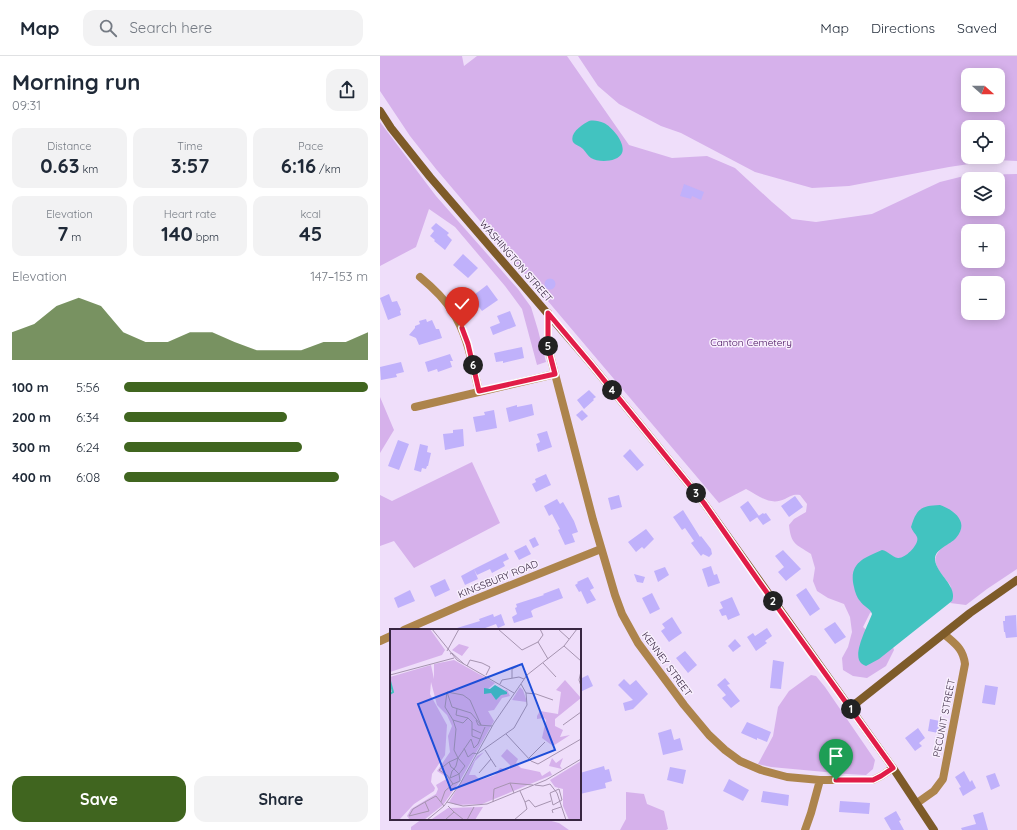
<!DOCTYPE html>
<meta charset="utf-8">
<style>
body{margin:0;font-family:Quicksand,sans-serif;background:#f2f2f3;color:#1f2937;height:100vh;display:flex;flex-direction:column;font-size:15px;white-space:nowrap}
*{box-sizing:border-box;margin:0}
p{font-size:13px;color:#747a83}
.icon{flex:none;width:22px;height:22px;fill:none;stroke:currentColor;stroke-width:2;stroke-linecap:round;stroke-linejoin:round}
.map{position:relative;flex:1;overflow:hidden}
.drawer{display:flex;flex-direction:column;background:#fff;width:380px}
.drawer>*{flex:none}
.needle{width:26px;rotate:111deg}
.fabs{position:absolute;left:581px;top:12px;display:grid;gap:8px}
.fabs a{display:grid;place-items:center;width:44px;height:44px;border-radius:8px;background:#fff;box-shadow:0 2px 10px #0003;font-size:20px}
.pin{position:absolute;display:grid;place-items:center;width:34px;height:34px;color:#fff;margin:-41px -17px;border-radius:50% 50% 50% 0;rotate:-45deg;box-shadow:0 0 4px #0007}
.pin .icon{rotate:45deg}
.km{position:absolute;width:20px;height:20px;margin:-10px;border-radius:50%;background:#222;color:#fff;font-size:11px;line-height:20px;text-align:center}
.round{display:grid;place-items:center;flex:none;width:42px;height:42px;border-radius:12px;background:#f2f2f3}
.head{display:flex;align-items:center;justify-content:space-between;height:68px;padding:0 12px}
h1{font-size:22px;font-weight:800;line-height:30px}
.figures{display:grid;grid-template-columns:repeat(3,1fr);gap:6px;height:68px;padding:4px 12px}
.figures div{display:grid;align-content:center;border-radius:10px;background:#f2f2f3;text-align:center}
.figures b{font-size:20px;font-weight:800}
.figures small{font-size:11px;font-weight:400}
.figures p{font-size:11px}
.chart{height:112px;padding:8px 12px}
.chart p{display:flex;justify-content:space-between}
.chart svg{width:100%;height:72px;margin-top:4px;fill:#40651f;opacity:.7}
.button{display:flex;gap:8px;margin-top:auto;padding:8px 12px}
.button a{flex:1;height:46px;border-radius:12px;background:#40651f;color:#fff;font-size:16px;font-weight:800;line-height:46px;text-align:center}
.button a+a{background:#f2f2f3;color:#1f2937}
ul{padding:0 12px;list-style:none;font-size:13px}
li{display:grid;grid-template-columns:64px 48px 1fr;align-items:center;height:30px}
li i{height:10px;border-radius:5px;background:#40651f}
header{display:flex;align-items:center;gap:24px;box-sizing:border-box;height:56px;padding:0 20px;background:#fff;border-bottom:1px solid #e0e1e3}
header strong{font-size:19px}
nav{display:flex;gap:22px;margin-inline-start:auto;font-size:14px}
.search{width:280px;height:36px;background:#f2f2f3;display:flex;align-items:center;gap:10px;box-sizing:border-box;padding:0 14px;border-radius:12px;color:#747a83;font-size:15px}
main{display:flex;flex:1;min-height:0}
.map>svg:first-child{display:block}
.green{fill:#d6b1eb;fill-rule:evenodd}
.water{fill:#42c3c0}
.building{fill:#c0b1fb}
.lines{fill:none;stroke-linecap:round;stroke-linejoin:round}
.street{stroke:#ad844c;stroke-width:8}
.secondary{stroke:#7e5b29;stroke-width:8}
.route-casing{stroke:#fff;stroke-width:8}
.route{stroke:#e11d48;stroke-width:5}
.labels{text-anchor:middle;dominant-baseline:central;stroke-width:3;stroke-linejoin:round;paint-order:stroke}
.street-label{font-size:10px;fill:#382641;stroke:#f8effd}
.park-label{font-size:10px;fill:#42085a;stroke:#f8effd}
.inset-river{fill:none;stroke:#42c3c0;stroke-width:2}
.inset-road{fill:none;stroke:#a694b0;stroke-width:1}
.view{fill:#1d4ed8;fill-opacity:0.15;stroke:#1d4ed8;stroke-width:2}
.inset-edge{fill:none;stroke:#382641;stroke-width:2}
</style>
<header>
<strong>Map</strong>
<div class="search"><svg class="icon" aria-label="search" viewBox="0 0 24 24"><circle cx="10" cy="10" r="6"/><path d="M15 15l6 6"/></svg>Search here</div>
<nav><a>Map</a><a>Directions</a><a>Saved</a></nav>
</header>
<main>
<section class="drawer">
<div class="head"><div><h1>Morning run</h1><p>09:31</p></div><a class="round"><svg class="icon" aria-label="share" viewBox="0 0 24 24"><path d="M12 15V3M7 8l5-5 5 5M5 13v7h14v-7"/></svg></a></div>
<div class="figures">
<div><p>Distance</p><b>0.63<small> km</small></b></div>
<div><p>Time</p><b>3:57</b></div>
<div><p>Pace</p><b>6:16<small> /km</small></b></div>
</div>
<div class="figures">
<div><p>Elevation</p><b>7<small> m</small></b></div>
<div><p>Heart rate</p><b>140<small> bpm</small></b></div>
<div><p>kcal</p><b>45</b></div>
</div>
<div class="chart"><p><span>Elevation</span>147–153 m</p>
<svg viewBox="0 0 160 44" preserveAspectRatio="none"><path d="M0 44V27L10 22L20 11L30 6L40 11L50 27L60 33L70 33L80 27L90 27L100 33L110 38L120 38L130 38L140 33L150 33L160 27V44z"/></svg>
</div>
<ul>
<li><b>100 m</b>5:56<i style="width:100%"></i></li>
<li><b>200 m</b>6:34<i style="width:67%"></i></li>
<li><b>300 m</b>6:24<i style="width:73%"></i></li>
<li><b>400 m</b>6:08<i style="width:88%"></i></li>
</ul>
<div class="button"><a>Save</a><a>Share</a></div>
</section>
<div class="map">
<svg width="637" height="774" viewBox="0 0 637 774">
<rect width="100%" height="100%" fill="#efdefa"/>
<path class="green" d="M0,0H82L84,10L97,0H187L249,89L292,102L327,100L355,112L392,146L412,163L436,166L492,158L560,126L588,119L637,118V513L607,533L586,549L570,547L572,545C572,540 572,533 570,529C565,522 552,509 556,500C557,497 560,494 562,492L505,545L490,557L483,571L492,579L511,585L514,594L506,610L487,622L473,620L463,614L462,602L468,591L472,576L470,561L464,548L448,542L437,535L433,525L435,512L431,498C416,488 411,489 409,469L414,463L426,456L427,448L420,439C413,438 411,440 405,443C390,450 379,440 366,433L339,447L56,113L30,80L0,35ZM588,123H618V153H588ZM588,175H618V205H588ZM588,227H618V257H588Z
M198,0H637V105L616,104L569,111L469,130L432,132L375,116L301,77L281,70L239,48L218,30ZM588,19H618V49H588ZM588,71H618V101H588Z
M0,66L56,140L138,233L151,251L158,274L166,306L157,309L142,253L125,230L75,171L49,153L36,191L0,210Z
M0,341L14,374L0,397Z
M92,406L120,467L34,512L14,485L0,490V439L12,445Z
M431,619L436,620L445,631L495,704L493,713L486,719L467,718L391,711L378,708L393,680L398,651L409,635Z
M246,736L264,738L267,748L284,755L288,773L286,774H240L246,763Z
M42,763H164L179,767L189,774H31V771Z"/>
<path class="water" d="M209,65C214,64 219,65 224,67C232,71 246,87 242,97C238,106 219,107 211,102C208,100 206,96 203,93C200,90 195,89 193,86C189,77 203,68 209,65Z
M560,449C574,454 590,466 576,482C570,489 554,493 555,504C557,519 578,530 572,545L499,603L486,610C483,609 480,607 479,604C475,593 488,569 492,558C491,553 483,550 480,545C477,542 475,536 474,531C468,507 484,502 502,494C508,495 512,501 518,502C525,503 540,488 537,481C536,478 532,475 531,471C537,452 541,450 560,449Z"/>
<path class="building" d="M304,128L324,136L321,144L312,140L311,143L300,140Z
M56,167L69,177L67,179L72,184L65,194L54,185L55,184L50,180L54,175L51,172Z
M83,198L98,212L88,222L73,209Z
M164.5 228a5.5 5.5 0 1 1 11 0a5.5 5.5 0 1 1-11 0Z
M107,229L118,244L102,255L96,247L99,245L94,239Z
M9,238L12,246L17,245L21,254L20,255L21,259L8,264L0,242Z
M130,255L136,270L113,279L110,271L120,267L117,260Z
M46,263L47,266L52,264L56,273H59L62,282L39,289L36,282L29,279L35,272V270L40,268L39,265Z
M142,291L144,302L123,307V305L116,306L114,297Z
M70,298L73,305H70L72,311L58,316L57,313L48,316L45,306Z
M21,306L24,316L16,318L17,321L1,324L0,311Z
M209,334L216,341L213,343L214,344L204,353L197,344Z
M152,348L154,359L129,366L126,352L137,349V351Z
M114,354L117,372L96,376L93,361L105,359L104,356Z
M202,354L208,360L202,365L196,359Z
M83,373L84,390L65,394L63,378L73,377V374Z
M167,375L172,391L158,396L156,388L160,386L157,378Z
M18,384L29,388L19,414L8,410Z
M40,388L48,390L47,396L51,397L48,410H47L46,413L42,412L41,416L34,414Z
M250,393L264,409L257,415L243,400Z
M166,418L171,429L156,436L152,428L156,426L155,423Z
M239,439L242,451L231,454L228,442Z
M415,440L423,451L409,461L401,450Z
M177,443L180,448L183,446L194,465L198,476L192,478L195,486L185,489L178,474L180,473L172,458L169,460L164,450Z
M368,445L379,460L370,466L360,451Z
M303,454L320,481L321,480L331,493L332,498L329,501L323,498L321,500L311,487L314,485L305,472L302,474L293,461Z
M383,457L384,458L386,457L391,464L383,469L377,461Z
M266,473L274,483L264,493L262,491L256,496L248,486Z
M155,481L159,489L153,492L149,484Z
M146,489L151,498L139,504L134,495Z
M403,494L421,513L406,525L398,516L404,511L395,500Z
M126,497L129,503L123,506L125,510L112,517L110,513L97,519L94,513Z
M331,510L334,519L337,518L340,527L328,531L322,513Z
M285,511L289,519L278,526L274,515Z
M94,513L98,523L85,529L81,520Z
M254,518L265,521L263,527L257,526Z
M208,521L214,532L210,534L216,544L207,548L201,535L199,536L195,529L198,527L197,526Z
M65,523L70,534L55,541L50,530Z
M179,532L183,542L154,553L151,555L153,561L134,567L132,561L137,558L135,552L137,551L136,548L164,539L163,538Z
M426,532L440,553L430,560L416,539Z
M30,534L35,545L18,552L14,542Z
M272,537L280,553L270,558L262,542Z
M352,541L360,559L348,564L346,559L342,560L339,554L343,552L340,546Z
M113,558L114,561L121,558L125,569L118,572L116,568L100,574H77V572L100,565L99,563Z
M636,559L637,581L626,582L625,576H624L623,565H625V560Z
M292,561L302,577L289,586L281,575L285,572L282,568Z
M455,566L466,581L455,588L444,573Z
M387,572L392,580L385,585L387,587L376,595L367,581L373,577L375,580Z
M355,583L361,590L353,596L348,590Z
M305,595L317,609L308,617L296,602Z
M393,604L404,606L401,633L390,632Z
M208,619L213,630L200,636V623Z
M345,622L350,628L347,629L360,645L351,652L342,642L346,639L337,629Z
M244,623L250,629L256,624L268,638L253,653L245,655L243,647L253,644L238,629Z
M605,629L618,631L615,649L602,647Z
M550,663L560,665L558,677L548,675Z
M367,666L391,676L387,686L377,682V684L361,677Z
M538,672L545,682L539,687L542,690L535,695L525,682Z
M291,673L294,684L300,682L303,694L283,699L278,677Z
M224,710L225,714L229,713L232,725L225,727L226,732L200,738V717Z
M290,711L306,714L303,728L287,724Z
M584,715L590,726L592,724L596,732L583,740L579,732L581,731L575,721Z
M615,717L620,730L611,734L606,720Z
M349,723L369,734L363,745L343,735Z
M383,735L409,739L408,750L381,746Z
M460,745L490,747L489,758L459,756Z
M516,755L521,764L519,765L524,774H511L504,762Z
M603,756L608,774H582L581,772L596,768L593,759Z"/>
<g class="lines">
<path class="street" d="M40,221C52,231 64,242 72,255C88,279 92,308 99,335
M168,257V291L175,318L213,464L235,539L242,558L258,587L304,649L329,679L345,694L360,705L381,714L407,721L440,724H493L501,720L513,712
M35,351L175,318
M24,574L86,547L221,493
M0,585L11,580
M537,747L554,735L563,723L585,608C583,592 575,588 564,578
M425,774L431,757L440,724"/>
<path class="secondary" d="M0,55L11,72L50,121L211,308L324,447L513,712L554,774
M470,652L590,557L637,524"/>
</g>
<g class="lines">
<defs>
<path id="route" d="M82,272L88,288L99,335L175,318L168,291V257L211,308L324,447L380,527L513,712L501,720L493,724H456"/>
</defs>
<use href="#route" class="route-casing"/>
<use href="#route" class="route"/>
</g>
<g class="labels">
<g class="street-label">
<text transform="translate(136 205) rotate(49)">WASHINGTON STREET</text>
<text transform="translate(118 523) rotate(-22)">KINGSBURY ROAD</text>
<text transform="translate(287 608) rotate(54)">KENNEY STREET</text>
<text transform="translate(564 662) rotate(-79)">PECUNIT STREET</text>
</g>
<g class="park-label">
<text x="371" y="286">Canton Cemetery</text>
</g>
</g>
<g transform="translate(10 573)">
<rect width="191" height="191" fill="#efdefa"/>
<path d="M0,0H40L55,21L52,26L0,43ZM69,15L79,18L72,27L62,21ZM64,31L105,54L98,60L113,66V62L117,61L120,67L112,69L104,81L98,82L104,92L70,152L53,176L34,191H20L17,187L21,180L46,165L48,160L46,156L58,149L47,142L60,123L58,107L62,97L57,86L47,76L41,53L40,65L57,96L55,126L42,145L41,153L45,159L44,162L24,175L9,191H2L0,188V48L41,36L44,50V35ZM175,51L191,69L165,90V97L173,101L170,108L180,106L163,117L152,109L156,91L154,89L147,90V87L150,82L168,85L171,63L166,61ZM130,58L133,61L137,73L122,71ZM117,120L128,130L126,134L131,139L150,143L152,147L160,142L162,146L92,175L66,176L59,173L87,127L94,123L85,132L79,146H85L90,151L105,146L110,139L120,141V136L111,127ZM162,129L166,134L173,129L170,137L172,140L159,137ZM191,132V191H179L173,177V160L165,158L160,151ZM93,178L85,191L42,190L58,179Z" fill="#d6b1eb"/>
<path d="M105,56L117,63V65L111,66L106,71L101,64L94,65V59L100,60Z" fill="#42c3c0"/>
<path class="inset-river" d="M0,52L3,63L0,65"/>
<path class="inset-road" d="M42,0L67,31L124,64M108,0L132,21L148,13M150,0L153,6L148,13L158,30M168,0L179,10M174,17L191,32M57,22L69,0M60,25L62,24L74,35M153,34L166,48M77,37L80,31L92,34L100,38L96,46M191,42L189,51L191,57M0,46L64,29M122,49V40L128,37M110,55L112,51L129,48L134,50M57,63L73,66L80,71L91,96L81,84L62,78ZM57,63L55,78L63,91M136,64L146,65L163,71M67,80L66,86L78,89M86,91L88,96L102,97M173,96L191,83M82,100V107L90,110M91,104L82,100V93L78,89L73,94L63,91L66,100L64,121L68,129L81,110L84,119L88,115L95,98M116,105L141,132L148,135L191,110M74,119L78,128L83,124L87,125L124,99L137,76L136,64L131,55M95,121L106,138M139,129L155,113M59,133L68,129L66,137L64,140L62,142L60,149L69,145L64,140L61,138L59,133L49,141L57,146L63,155L70,152L69,145L75,137L68,129M89,144L101,130M145,156L153,157L160,155L167,164L176,191M169,160L172,171L163,176L160,164ZM130,162L135,173L139,171L145,178L161,172M124,164L120,154L143,156M35,173L23,180L19,187L39,182L35,173L46,167L54,177M51,173L55,162L63,155M57,173L73,177L97,175L156,151L191,130M103,173L104,160L120,154M64,183L74,191M163,184L162,181L171,178M37,191L54,177L70,155L104,94L137,46L174,17L187,0M55,191L64,183L58,177M77,191L84,178M124,191L137,180L135,173"/>
<path class="view" d="M132,35L165,121L61,161L28,75Z"/>
<rect width="191" height="191" class="inset-edge"/>
</g>
</svg>
<div class="fabs">
<a><svg class="needle" viewBox="-14 -14 28 28"><path d="M0-13l5 13h-10z" fill="#e53935"/><path d="M0 13l5-13h-10z" fill="#747a83"/></svg></a>
<a><svg class="icon" aria-label="locate" viewBox="0 0 24 24"><circle cx="12" cy="12" r="6"/><path d="M12 2v4M12 18v4M2 12h4M18 12h4"/></svg></a>
<a><svg class="icon" aria-label="layers" viewBox="0 0 24 24"><path d="M12 4l9 5-9 5-9-5zM3 14l9 5 9-5"/></svg></a>
<a>+</a>
<a>−</a>
</div>
<div class="pin" style="left:456px;top:724px;background:#1e9e55"><svg class="icon" aria-label="arrive" viewBox="0 0 24 24"><path d="M6 21V4h12l-3 4 3 4H6"/></svg></div>
<div class="pin" style="left:82px;top:272px;background:#d93025"><svg class="icon" aria-label="check" viewBox="0 0 24 24"><path d="M5 12l5 5 9-10"/></svg></div>
<b class="km" style="left:471px;top:653px">1</b>
<b class="km" style="left:393px;top:545px">2</b>
<b class="km" style="left:316px;top:437px">3</b>
<b class="km" style="left:232px;top:334px">4</b>
<b class="km" style="left:168px;top:290px">5</b>
<b class="km" style="left:93px;top:309px">6</b>
</div>
</main>
